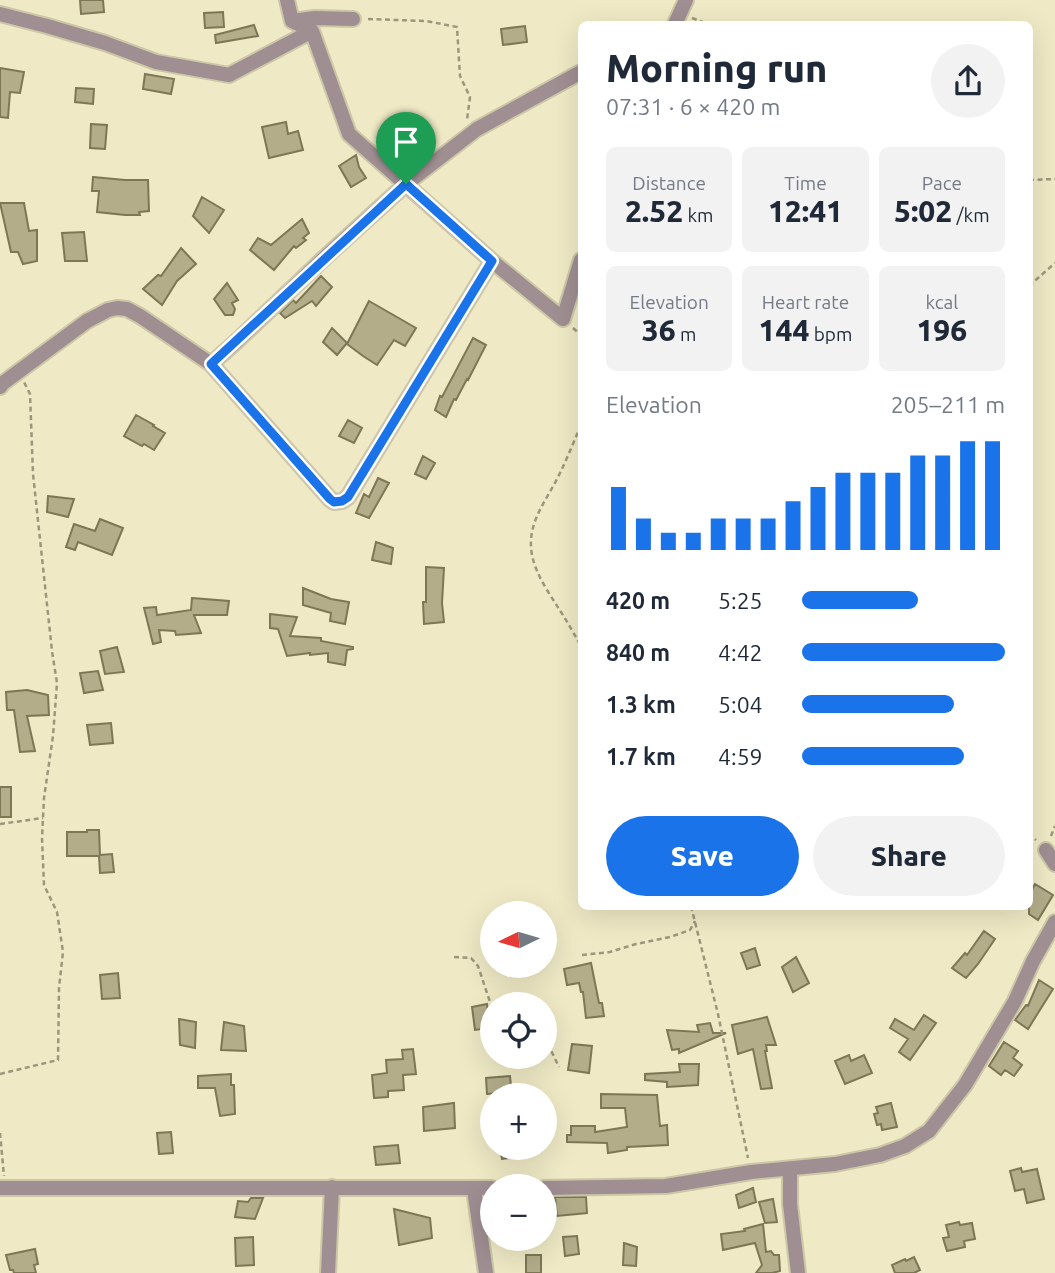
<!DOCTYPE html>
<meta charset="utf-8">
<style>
body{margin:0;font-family:Ubuntu,sans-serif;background:#f2f2f3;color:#1f2937;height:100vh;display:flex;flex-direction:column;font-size:26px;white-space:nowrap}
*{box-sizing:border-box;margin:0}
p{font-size:23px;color:#747a83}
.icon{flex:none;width:38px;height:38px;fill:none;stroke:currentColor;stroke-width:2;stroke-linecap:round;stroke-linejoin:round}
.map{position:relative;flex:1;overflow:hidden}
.side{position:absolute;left:578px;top:21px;width:455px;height:889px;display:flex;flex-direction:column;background:#fff;border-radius:10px;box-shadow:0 7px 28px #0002}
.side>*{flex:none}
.needle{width:46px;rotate:265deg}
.tools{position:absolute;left:480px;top:901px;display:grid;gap:14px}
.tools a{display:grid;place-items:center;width:77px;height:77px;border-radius:50%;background:#fff;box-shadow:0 7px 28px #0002;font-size:35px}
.pin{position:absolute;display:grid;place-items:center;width:60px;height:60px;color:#fff;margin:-72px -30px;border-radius:50% 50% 50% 0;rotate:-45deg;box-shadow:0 0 7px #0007}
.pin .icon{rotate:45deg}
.round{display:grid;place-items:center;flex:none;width:74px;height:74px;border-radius:37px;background:#f2f2f3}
.overview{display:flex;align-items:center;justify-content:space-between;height:119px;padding:0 28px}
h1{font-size:38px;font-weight:800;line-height:52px}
.metrics{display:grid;grid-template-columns:repeat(3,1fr);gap:10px;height:119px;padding:7px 28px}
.metrics div{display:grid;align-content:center;border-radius:10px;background:#f2f2f3;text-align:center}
.metrics b{font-size:30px;font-weight:800}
.metrics small{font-size:19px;font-weight:400}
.metrics p{font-size:19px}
.chart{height:196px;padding:14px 28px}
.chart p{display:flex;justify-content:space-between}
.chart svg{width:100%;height:126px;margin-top:7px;stroke:#1a73e8;stroke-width:6}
.action{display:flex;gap:14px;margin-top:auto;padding:14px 28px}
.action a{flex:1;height:80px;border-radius:42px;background:#1a73e8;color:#fff;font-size:28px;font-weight:800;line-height:80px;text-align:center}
.action a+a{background:#f2f2f3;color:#1f2937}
ul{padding:0 28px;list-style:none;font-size:23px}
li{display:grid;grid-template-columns:112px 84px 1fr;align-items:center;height:52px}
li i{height:18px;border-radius:9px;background:#1a73e8}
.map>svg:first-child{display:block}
.building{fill:#b3ad8a;stroke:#7d7756;stroke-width:2}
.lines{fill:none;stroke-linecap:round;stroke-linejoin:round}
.street-casing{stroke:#cdc7a7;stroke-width:18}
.path{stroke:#9c977c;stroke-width:2.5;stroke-dasharray:5 3.5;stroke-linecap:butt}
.street{stroke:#9f8e92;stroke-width:14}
.route-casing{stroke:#fff;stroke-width:14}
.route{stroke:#1a73e8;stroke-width:9}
</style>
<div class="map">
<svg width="1055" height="1273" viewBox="0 0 1055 1273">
<rect width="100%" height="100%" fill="#efe9c5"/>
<path class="building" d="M80,0H103L104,12L81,14Z
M223,12L224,27L205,28L204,13Z
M254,25L258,36L216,43L215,35Z
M525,26L527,42L503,45L501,29Z
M0,68L24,72L20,93L10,92L8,118L0,117Z
M145,74L174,79L171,94L143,89Z
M76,88L94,89L93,104L75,102Z
M286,122L288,134L298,131L303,150L269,158L262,127Z
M91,124L107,125L105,149L90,148Z
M356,155L359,167L366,178L351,187L339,166Z
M93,177L125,180H148L149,211L139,212L140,215H125L97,212L99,191H92Z
M202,197L224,210L209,233L193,216Z
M0,203H24L29,231L37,230V261L23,264L18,252H11Z
M302,219L309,233L303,238L306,240L296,248L294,246L274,270L250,250L258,238L271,245Z
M84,232L87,261H65L62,233Z
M181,248L196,264L177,281L162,305L143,289L158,275L161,276Z
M321,276L332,287L316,306L312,301L285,318L280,313L293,300L296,303Z
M227,283L238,300L232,303L235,309L233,315H225L214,299Z
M369,301L416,328L405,346L394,340L377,365L363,356L347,344Z
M332,328L347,343L337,355L323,342Z
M473,338L486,345L468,380L467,379L456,400L454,399L446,417L435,410L440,396L442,397Z
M136,415L154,425L153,426L165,433L154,450L144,444L142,446L124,436Z
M348,420L362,428L354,443L339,436Z
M423,456L435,463L426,479L415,474Z
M378,478L389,483L369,518L356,513L364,494L369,497Z
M48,496L74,499L68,517L47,512Z
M100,519L123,528L112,555L78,542L75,550L66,547L74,524L95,531Z
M376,542L393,548L391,564L372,560Z
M426,567L444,568L442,603L444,622L424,624L423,602H426Z
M303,588L331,599L349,602L345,624L330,621L331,613L303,605Z
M192,598L229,601L227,615H194L201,633L176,635L175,631L159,630L161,642L153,644L144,608L156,607L157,615L191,610Z
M270,614L297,617L290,636L321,638V641L353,647V649L347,650L345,665L328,662V653L310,655V653L287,656L278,629L270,628Z
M117,647L124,672L105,674L100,651Z
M98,671L103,690L84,693L80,673Z
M27,690L48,695L49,715L27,716L35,751L20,752L14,710H7L6,692Z
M111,723L113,743L90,745L87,725Z
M0,787H11V817H0Z
M87,830H99L100,855L112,854L114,872L100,873L99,856H67V832H87Z
M1035,884L1053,895L1038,920L1029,914V895Z
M984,931L995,939L978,964L966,978L952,968L965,953L967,955Z
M755,948L760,965L747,969L741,953Z
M796,957L809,983L793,992L782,967Z
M591,963L599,1003H602L604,1016L586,1018L583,992H581L579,983L567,985L564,969Z
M118,973L120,998L102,999L100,975Z
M1039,980L1053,989L1028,1029L1015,1020L1026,1005L1028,1006Z
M487,1004L490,1028L475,1030L472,1007Z
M924,1015L936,1023L910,1060L899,1052L908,1039L890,1028L895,1019L914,1030Z
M767,1017L776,1045H766L767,1051H765L772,1088L761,1089L753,1049L738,1054L732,1025Z
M179,1019L196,1022L195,1048L180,1045Z
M224,1022L244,1026L246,1051L221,1050Z
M710,1023L713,1033H726L679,1053V1049L672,1050L667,1030L699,1032L697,1025Z
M1004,1042L1018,1051L1013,1058L1022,1065L1014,1076L1005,1070L1001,1075L989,1066Z
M572,1044L592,1046L589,1073L568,1070Z
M413,1049L416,1074L403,1075L404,1090L388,1091V1097L374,1098L372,1075L387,1073L386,1060L403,1059L402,1050Z
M849,1055L851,1061L864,1055L872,1073L845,1084L835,1061Z
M679,1064H699L698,1085L667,1087V1082L645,1080V1074L680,1072Z
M231,1074V1085H234L235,1114L220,1116L215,1088H198V1076Z
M510,1076L512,1096H500V1093L487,1094L486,1078Z
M601,1094L657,1095L660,1126L667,1125L668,1145L627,1147V1150L608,1153L607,1143L567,1142V1135H571V1126H595V1132L627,1127L625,1108H601Z
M454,1103L455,1128L424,1131L423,1107Z
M891,1103L897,1127L882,1130L881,1124L877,1125L874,1114L878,1113L876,1107Z
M171,1132L173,1153L159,1154L157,1133Z
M398,1145L400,1163L376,1165L374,1147Z
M500,1148H533V1155L502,1159Z
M1021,1168L1022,1172L1037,1169L1044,1199L1027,1203L1024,1189L1015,1191L1010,1171Z
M753,1188L756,1202L739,1208L736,1195Z
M555,1197H586L587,1213L557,1216Z
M251,1198H263L255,1219L235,1217L238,1201L248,1202Z
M773,1199L777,1222L765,1223L759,1202Z
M394,1209L430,1218L432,1238L399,1245Z
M959,1222L960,1225L972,1223L975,1239L964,1241L965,1247L947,1251L943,1238L949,1237L946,1225Z
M763,1224L766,1252L771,1251L774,1255H779L780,1271L772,1273H756L762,1265L755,1243L723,1250L721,1234L745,1231L744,1229Z
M577,1236L579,1254L565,1256L563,1237Z
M253,1237L254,1265L236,1266L235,1238Z
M624,1243L637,1247L636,1266L623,1265Z
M35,1249L38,1264L34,1265L36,1273H14L13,1270H10L6,1255Z
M526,1255H541V1273H526Z
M914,1257L920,1270L914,1273H895L892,1265L905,1259L906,1261Z"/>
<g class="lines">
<defs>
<path id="street" d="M287,0L292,21L300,25
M0,14L47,26L105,43L156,62L229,75L312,31L349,134L492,261L563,319L581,260
M292,21L315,18L353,19
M675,24L686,0
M211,364L330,499L334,502L342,501L348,497L492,261
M0,387L3,383L87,321L108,310L117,308L127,309L140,316L211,364L237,341L321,261L406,184L477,129L581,72
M1046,850L1055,864
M790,1169V1204L798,1273
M0,1188H492
M544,1188L666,1186L751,1172L835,1164L880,1155L905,1146L929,1131L965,1085L1015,1001L1033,961L1055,922
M474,1189L486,1273
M328,1273L332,1187"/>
</defs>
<use href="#street" class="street-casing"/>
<path class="path" d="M692,18L708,24
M368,19L426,21L457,27L460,76L470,97L467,120
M1029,180L1055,179
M1029,286L1055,263
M573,328L581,335
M581,425C574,441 567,459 559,475C546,502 526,523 532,555C536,575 549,593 559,609C567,621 574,634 581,646
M0,824L43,818
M1029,833L1036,840
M1051,836L1055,826
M691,906L718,1014L748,1158
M582,955L610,952L636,944L670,937L690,930L695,921
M454,957L471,958L478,966L492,1008
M544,1036L559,1067
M0,1074L58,1060L59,988L63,952L57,912L44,885L42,838L44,798L53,736L57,683L52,651L33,474L30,394L24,382
M0,1133L4,1176"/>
<use href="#street" class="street"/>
</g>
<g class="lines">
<defs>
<path id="route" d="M406,184L492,261L348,497L342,501L334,502L330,499L211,364Z"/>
</defs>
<use href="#route" class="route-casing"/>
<use href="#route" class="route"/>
</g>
</svg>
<div class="tools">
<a><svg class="needle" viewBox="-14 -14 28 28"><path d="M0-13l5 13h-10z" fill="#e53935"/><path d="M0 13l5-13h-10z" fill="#747a83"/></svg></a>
<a><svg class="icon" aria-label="locate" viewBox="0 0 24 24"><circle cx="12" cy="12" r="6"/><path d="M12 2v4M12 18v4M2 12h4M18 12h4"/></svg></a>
<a>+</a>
<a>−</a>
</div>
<div class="pin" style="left:406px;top:184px;background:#1e9e55"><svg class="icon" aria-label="arrive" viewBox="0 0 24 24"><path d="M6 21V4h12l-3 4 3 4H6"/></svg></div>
<section class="side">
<div class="overview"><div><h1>Morning run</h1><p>07:31 · 6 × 420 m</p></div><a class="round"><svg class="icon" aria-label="share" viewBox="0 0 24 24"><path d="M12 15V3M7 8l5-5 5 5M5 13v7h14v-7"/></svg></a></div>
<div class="metrics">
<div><p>Distance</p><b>2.52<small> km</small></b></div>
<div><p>Time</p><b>12:41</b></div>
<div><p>Pace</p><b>5:02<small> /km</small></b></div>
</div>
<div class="metrics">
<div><p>Elevation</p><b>36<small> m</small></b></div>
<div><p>Heart rate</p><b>144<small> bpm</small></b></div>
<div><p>kcal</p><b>196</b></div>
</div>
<div class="chart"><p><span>Elevation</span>205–211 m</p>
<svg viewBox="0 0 160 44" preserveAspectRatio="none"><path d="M5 44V22M15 44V33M25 44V38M35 44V38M45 44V33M55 44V33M65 44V33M75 44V27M85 44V22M95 44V17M105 44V17M115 44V17M125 44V11M135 44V11M145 44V6M155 44V6"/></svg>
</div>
<ul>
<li><b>420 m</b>5:25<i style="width:57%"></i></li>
<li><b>840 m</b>4:42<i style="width:100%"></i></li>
<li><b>1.3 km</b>5:04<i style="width:75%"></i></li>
<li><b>1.7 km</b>4:59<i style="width:80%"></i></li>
</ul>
<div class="action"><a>Save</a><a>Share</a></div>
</section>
</div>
